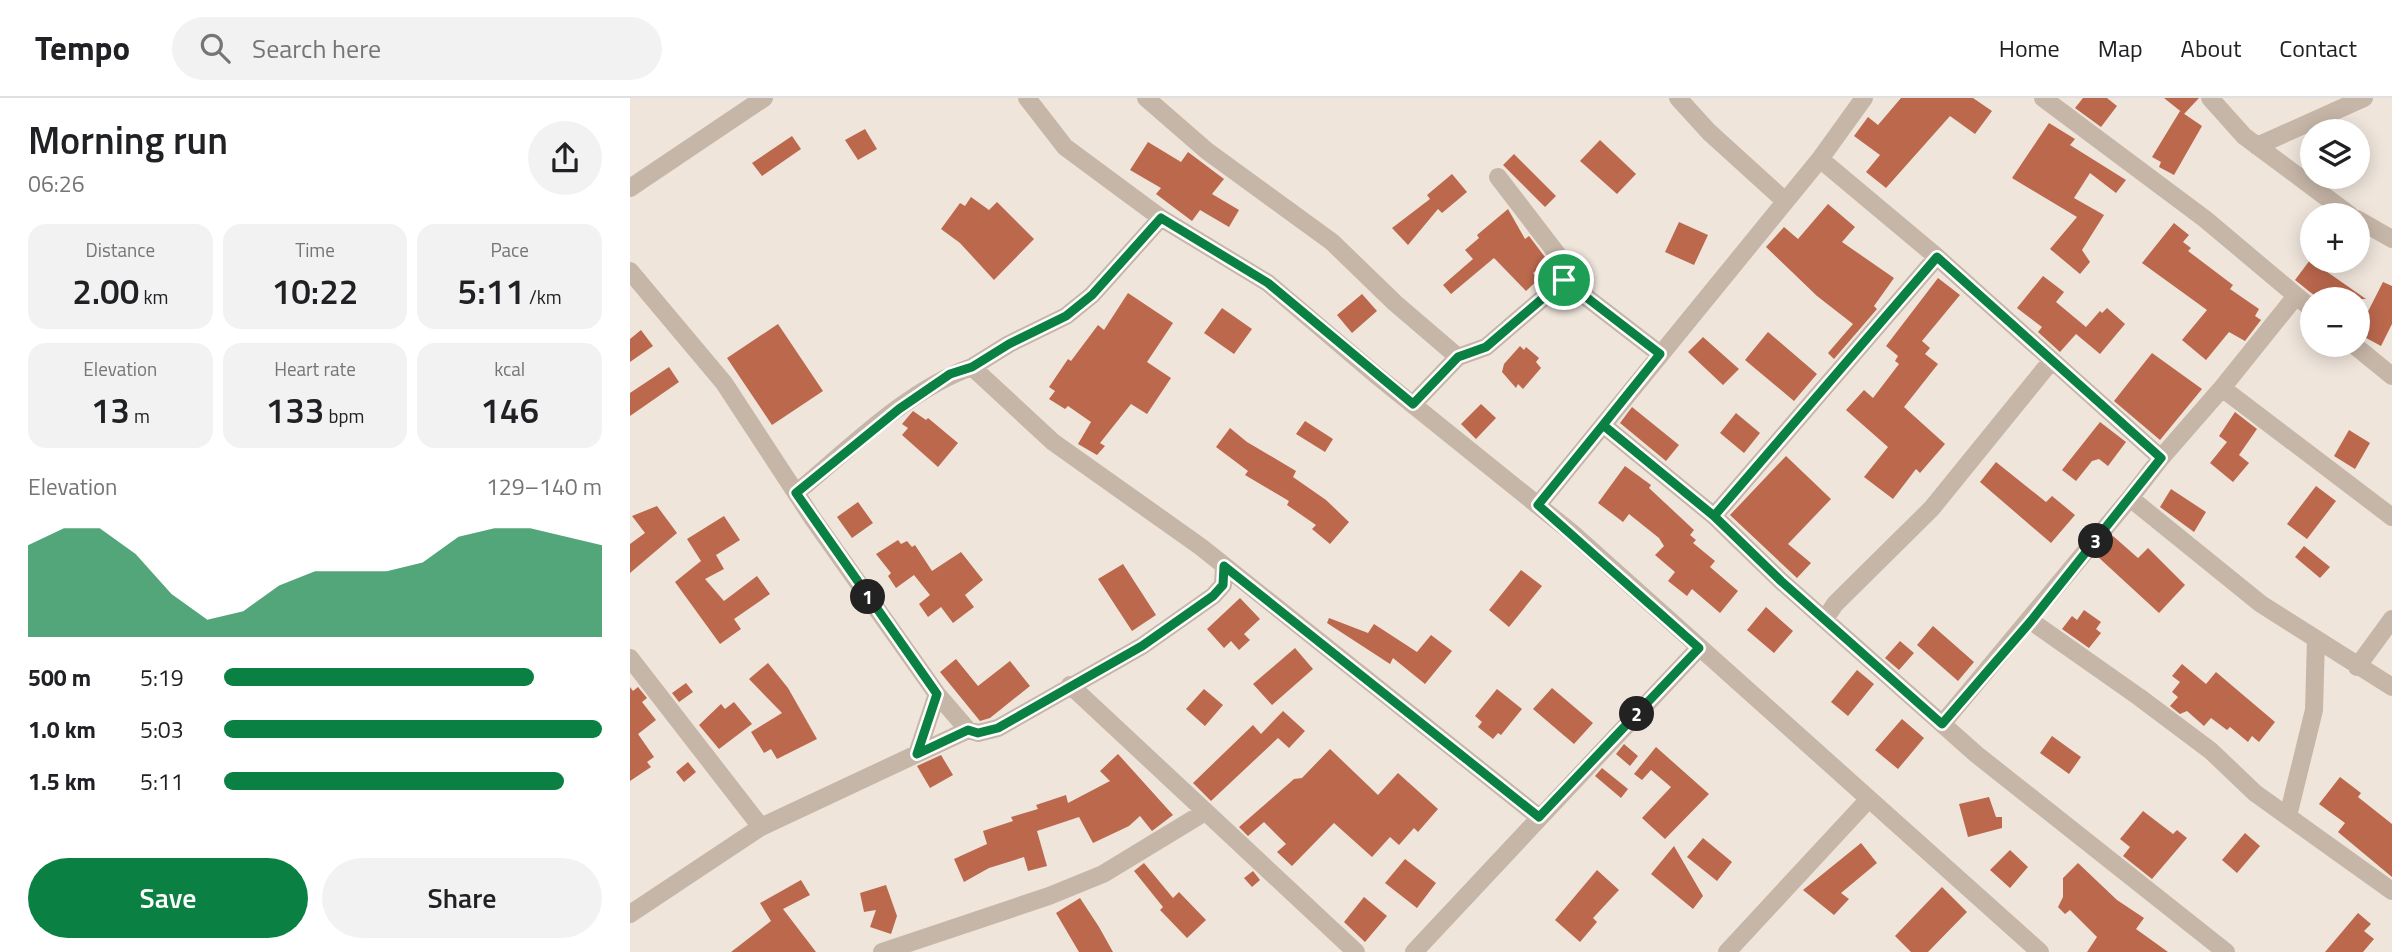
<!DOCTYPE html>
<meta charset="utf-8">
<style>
body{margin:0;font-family:"Titillium Web",sans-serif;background:#f2f2f2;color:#202124;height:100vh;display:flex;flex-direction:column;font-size:26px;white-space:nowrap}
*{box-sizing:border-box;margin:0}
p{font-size:23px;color:#757577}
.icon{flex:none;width:38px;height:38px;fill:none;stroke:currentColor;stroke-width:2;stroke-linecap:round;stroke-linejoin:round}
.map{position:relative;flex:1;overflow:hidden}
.drawer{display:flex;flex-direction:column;background:#fff;width:630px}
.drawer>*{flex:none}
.tools{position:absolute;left:1670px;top:21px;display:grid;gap:14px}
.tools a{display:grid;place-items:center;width:70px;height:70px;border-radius:50%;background:#fff;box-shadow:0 4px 18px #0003;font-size:35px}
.pin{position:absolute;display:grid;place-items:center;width:60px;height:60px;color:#fff;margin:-30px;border:4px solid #fff;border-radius:50%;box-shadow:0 2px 7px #0007}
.km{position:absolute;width:35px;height:35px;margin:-18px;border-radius:50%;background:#222;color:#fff;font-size:19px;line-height:35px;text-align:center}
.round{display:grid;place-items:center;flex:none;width:74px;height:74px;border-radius:37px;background:#f2f2f2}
.summary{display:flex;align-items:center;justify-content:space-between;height:119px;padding:0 28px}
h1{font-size:38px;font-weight:600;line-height:52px}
.figures{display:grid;grid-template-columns:repeat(3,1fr);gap:10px;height:119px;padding:7px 28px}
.figures div{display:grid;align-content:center;border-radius:18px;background:#f2f2f2;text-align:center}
.figures b{font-size:35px;font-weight:600}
.figures small{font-size:19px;font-weight:400}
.figures p{font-size:19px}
.chart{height:196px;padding:14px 28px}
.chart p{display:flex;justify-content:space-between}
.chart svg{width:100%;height:126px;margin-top:7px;fill:#0b8043;opacity:.7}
.cta{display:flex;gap:14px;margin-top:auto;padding:14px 28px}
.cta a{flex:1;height:80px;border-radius:42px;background:#0b8043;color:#fff;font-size:28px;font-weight:600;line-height:80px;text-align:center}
.cta a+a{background:#f2f2f2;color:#202124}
ul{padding:0 28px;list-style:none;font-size:23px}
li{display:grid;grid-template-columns:112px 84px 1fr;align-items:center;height:52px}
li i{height:18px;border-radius:9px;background:#0b8043}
header{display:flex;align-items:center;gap:42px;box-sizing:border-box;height:98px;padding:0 35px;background:#fff;border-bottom:2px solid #e0e0e0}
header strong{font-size:33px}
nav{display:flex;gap:38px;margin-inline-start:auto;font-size:24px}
.search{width:490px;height:63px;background:#f2f2f2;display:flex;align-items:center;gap:18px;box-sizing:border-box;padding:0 24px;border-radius:38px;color:#757577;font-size:26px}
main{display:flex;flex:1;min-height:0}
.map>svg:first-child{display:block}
.building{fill:#bb684d}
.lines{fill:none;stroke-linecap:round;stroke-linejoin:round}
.minor{stroke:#c6b6a8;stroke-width:18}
.route-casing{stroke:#fff;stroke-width:14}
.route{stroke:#0b8043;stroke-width:9}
</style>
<header>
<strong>Tempo</strong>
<div class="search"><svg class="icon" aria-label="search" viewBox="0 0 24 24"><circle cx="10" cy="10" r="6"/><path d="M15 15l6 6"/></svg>Search here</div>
<nav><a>Home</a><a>Map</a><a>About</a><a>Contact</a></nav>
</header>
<main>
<section class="drawer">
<div class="summary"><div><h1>Morning run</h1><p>06:26</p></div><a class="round"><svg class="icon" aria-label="share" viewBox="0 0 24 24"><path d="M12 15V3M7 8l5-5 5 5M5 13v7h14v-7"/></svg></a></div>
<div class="figures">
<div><p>Distance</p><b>2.00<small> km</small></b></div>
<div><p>Time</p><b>10:22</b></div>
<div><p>Pace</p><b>5:11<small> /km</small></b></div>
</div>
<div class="figures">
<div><p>Elevation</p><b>13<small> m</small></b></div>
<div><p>Heart rate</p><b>133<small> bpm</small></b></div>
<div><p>kcal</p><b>146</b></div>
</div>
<div class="chart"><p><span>Elevation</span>129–140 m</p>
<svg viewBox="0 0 160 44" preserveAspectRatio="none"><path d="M0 44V12L10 6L20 6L30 15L40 29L50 38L60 35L70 26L80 21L90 21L100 21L110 18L120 9L130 6L140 6L150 9L160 12V44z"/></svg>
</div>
<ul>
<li><b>500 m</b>5:19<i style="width:82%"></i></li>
<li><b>1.0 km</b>5:03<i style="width:100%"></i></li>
<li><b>1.5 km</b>5:11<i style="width:90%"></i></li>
</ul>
<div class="cta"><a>Save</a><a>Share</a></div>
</section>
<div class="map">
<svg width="1762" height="854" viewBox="0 0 1762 854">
<rect width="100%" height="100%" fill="#efe5db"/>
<path class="building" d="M1271,0H1343L1362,13L1345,36L1320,18L1256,90L1236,74L1250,57L1224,38L1238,19L1248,27Z
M1453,0H1477L1487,8L1471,29L1445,10Z
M1534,0H1569L1554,16Z
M1550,13L1572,28L1544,77L1529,69L1531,64L1522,59Z
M1419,25L1445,41L1440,47L1496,82L1486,95L1460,75L1444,100L1474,117L1452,152L1460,164L1450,176L1420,151L1447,119L1382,80Z
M235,31L247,51L228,62L215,42Z
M162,38L171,51L132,78L122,65Z
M970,42L1006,76L987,96L950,63Z
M518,44L551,64L558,54L594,81L582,96L609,112L599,129L570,112L562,123L526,96L531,90L500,72Z
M884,56L926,98L915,109L873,67Z
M822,76L837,94L812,115L808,111L778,147L762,130L800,101L797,97Z
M341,99L359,112L367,104L404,141L364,182L330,145L311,131L330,105L335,108Z
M1198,106L1225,129L1212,144L1264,180L1244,208L1247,211L1204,261L1198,255L1223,226L1187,198L1136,149L1154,129L1168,141Z
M878,111L895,141L899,138L918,163L903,175L909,181L896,193L864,160L821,196L813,187L843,161L835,152L849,140L847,137Z
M1049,124L1078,137L1064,167L1035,154Z
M1544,125L1559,137L1553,144L1561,150L1558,153L1603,187L1600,191L1629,211L1625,218L1631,222L1615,243L1599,234L1576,262L1552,242L1577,212L1512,165Z
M1680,162L1736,201H1690L1680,194L1665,182Z
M1413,178L1434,194L1426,204L1456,229L1470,213L1472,215L1477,210L1495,226L1470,256L1446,236L1430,254L1408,234L1412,229L1387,210Z
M1308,180L1330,197L1292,243L1300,250L1295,256L1308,266L1274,309L1315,346L1290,375L1286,371L1263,401L1234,379L1258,349L1216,312L1234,292L1243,300L1269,266L1265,263L1268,258L1256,248Z
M1753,184L1762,188V226L1751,248L1727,235Z
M498,195L543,225L517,264L541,280L517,316L501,306L470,345L475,348L467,357L448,346L461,324L438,308L435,311L419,301L425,293L419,289L438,261L441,263L468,227L474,232Z
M732,196L747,213L722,235L707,217Z
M592,210L622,231L604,256L574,235Z
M148,226L193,293L142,327L97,260Z
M11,232L23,248L0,264V241Z
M1138,234L1187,276L1164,303L1115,262Z
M1073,239L1109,271L1093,287L1058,254Z
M890,248L894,252L896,249L909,260L906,264L911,270L893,291L888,286L886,290L872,274L874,266Z
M1522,255L1572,291L1530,342L1484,303Z
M39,269L49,284L0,318V295Z
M851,306L866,320L846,341L831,326Z
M1002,309L1049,347L1036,363L990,325Z
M283,313L296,322L298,320L328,345L308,369L272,337L278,330L272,326Z
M1605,314L1627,331L1609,357L1619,365L1603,384L1580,365L1597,344L1589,338Z
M1106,315L1130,335L1114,355L1090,335Z
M675,323L703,341L695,354L666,336Z
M1470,324L1496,344L1478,368L1469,361L1462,363L1446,383L1432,372Z
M600,330L617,344L666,373L663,379L696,402L719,424L700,446L682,431L686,427L657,407L659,403L615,377L618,373L586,349Z
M1719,332L1740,345L1725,371L1704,358Z
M1156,358L1201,401L1158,446L1181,465L1167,480L1100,417Z
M1366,364L1416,404L1422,398L1445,417L1421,445L1350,384Z
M995,368L1021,387L1019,390L1064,432L1060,437L1066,442L1063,445L1085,463L1080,469L1108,493L1090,515L1062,491L1057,498L1038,483L1045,474L1025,457L1034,448L1029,440L999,416L993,424L968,405Z
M1686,388L1706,403L1677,441L1657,426Z
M1541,391L1576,414L1564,434L1530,409Z
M228,404L243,425L222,440L207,419Z
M27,408L47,435L0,475V446L15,435L2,418Z
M94,418L110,442L86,457L94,471L75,481L94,503L127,478L140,496L104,521L111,531L90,546L45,484L71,463L57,441Z
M1483,438L1508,460L1518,450L1555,487L1529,515L1467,458Z
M268,442L271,446L277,443L282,449L285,447L302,473L331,454L353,482L335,497L344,509L323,525L311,509L298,519L289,506L300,497L284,477L266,490L258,478L261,475L246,456Z
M1674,448L1700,469L1690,480L1665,459Z
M493,466L526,517L502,533L468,481Z
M891,472L912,488L879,529L859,512Z
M610,500L630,521L614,536L620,542L609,552L601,543L594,550L577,531Z
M1136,509L1163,533L1144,555L1117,532Z
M1454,512L1471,524L1466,531L1471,535L1459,550L1432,531L1442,518L1447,522Z
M699,520L738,535L744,526L787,554L801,537L822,553L795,586L763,560L760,566L697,525Z
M1303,528L1344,564L1328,583L1287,547Z
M1270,543L1284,555L1269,572L1255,560Z
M665,550L683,571L642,607L623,586Z
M326,561L348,588L380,563L400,588L360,620L350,623L310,574Z
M138,565L158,590L187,641L147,661L141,651L134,655L121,634L152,615L119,581Z
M1552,566L1576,586L1586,574L1645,624L1629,644L1622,638L1618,644L1600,629L1597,632L1581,620L1574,628L1557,613L1550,616L1540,608L1548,599L1542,594L1550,584L1542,578Z
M1227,572L1244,586L1218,618L1201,604Z
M56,585L63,594L49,604L42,595Z
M0,589L3,593L8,589L17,600L12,604L26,622L8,636L24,659L17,664L21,669L0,683Z
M922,590L963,625L944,646L903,611Z
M574,591L593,607L575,628L556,611Z
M867,591L892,611L871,637L868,635L863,641L848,629L852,624L845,618Z
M104,604L122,626L89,651L69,627L91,606L95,611Z
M653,613L675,633L659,650L648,640L581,703L563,685L623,627L631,636Z
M1272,621L1294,640L1268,671L1245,652Z
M1422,638L1451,659L1439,676L1410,655Z
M994,646L1008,658L1000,668L986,656Z
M1026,649L1079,696L1035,741L1012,720L1041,689L1021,672L1012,682L1004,676Z
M700,651L748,697L768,675L808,711L788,734L784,730L769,747L760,739L742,759L704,725L662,768L647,754L656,746L634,724L618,738L609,729L664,681L672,680Z
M488,656L543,717L522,733L510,718L499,728L463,745L449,719L407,733L417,768L398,773L394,759L359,770L334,784L324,761L357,746L353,733L383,723L381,719L408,711L406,707L436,697L438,705L480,683L470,673Z
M311,657L323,677L300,690L287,668Z
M58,664L66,674L54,684L46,674Z
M972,670L998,691L991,700L965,678Z
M1710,679L1731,695L1728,699L1762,726V779L1708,734L1715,725L1689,706Z
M1359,699L1366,719H1372V730L1338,739L1329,706Z
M1513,713L1543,736L1547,732L1557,740L1522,781L1493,758L1500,749L1490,741Z
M1615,735L1630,748L1607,775L1592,762Z
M1073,740L1102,764L1087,783L1057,759Z
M1231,745L1247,765L1211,795L1219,801L1204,817L1173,792Z
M1044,748L1073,798L1063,811L1021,776Z
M1380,752L1398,769L1380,790L1360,772Z
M775,761L806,785L787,810L755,785Z
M514,765L543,800L549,794L576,822L557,840L530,812L533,809L504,773Z
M1448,765L1487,802L1514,820L1506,831L1538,854H1457L1467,839L1440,812L1435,816L1428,809L1433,799V780Z
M967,772L989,792L963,820L967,824L950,844L925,822Z
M623,773L630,782L622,789L614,780Z
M171,782L180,797L153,811L186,854H101L141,823L130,805Z
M256,787L267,818L261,836L240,829L246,812L234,814L230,795Z
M1312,789L1337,814L1298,854H1281L1265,838Z
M734,799L757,818L735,844L714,824Z
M450,800L469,829L483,854H449L426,815Z
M1728,815L1741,826L1734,833L1744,841L1733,854H1695Z"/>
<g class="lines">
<path class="minor" d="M397,0L435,49L531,120L638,185L746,277L941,434L1410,854
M516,0L577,53L702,144L765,205L828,259L856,249L934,182L1030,256
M1048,0L1079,34L1155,103
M1413,0L1575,121L1682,211
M1580,0L1614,38L1720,117
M1627,48L1734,0
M1190,61L1307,159L1531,360L1500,400L1631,506L1762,589
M868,79L937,169L934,182
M0,90L134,0
M1727,121L1762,141
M0,173L94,285L183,421L307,596L338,632L348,635L368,630L512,548L583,498L593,487L594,468
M1666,198L1592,290L1762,419
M1724,247L1762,278
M342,269L379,246L436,218L462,197L531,120
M783,306L828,259
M973,327L1084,418L1151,483L1346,656L1596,854
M1531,360L1592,290
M166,395C217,353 278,291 342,269L423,344L571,449L909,719
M908,407L1190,61L1234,0
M1084,418L1307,159
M1195,521L1205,506L1302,410L1422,262
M1401,523L1509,599L1581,653L1625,695L1762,793
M0,560L131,729
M1727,569L1762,521
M440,587L726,854
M1312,626L1500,400
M287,656L307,596
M1658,718L1684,612L1686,541
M0,816L131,729L338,632
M252,854L419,798L473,776L575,714
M784,854L1069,550
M1097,854L1238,702"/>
</g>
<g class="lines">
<defs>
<path id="route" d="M934,182L856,249L828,259L783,306L638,185L531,120L462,197L436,218L379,246L342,269L320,276L269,311L166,395L307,596L287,656L338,632L348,635L368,630L512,548L583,498L593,487L594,468L909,719L1069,550L908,407L973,327L1084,418L1151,483L1312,626L1401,523L1531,360L1307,159L1084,418L973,327L1030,256L934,182"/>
</defs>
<use href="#route" class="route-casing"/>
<use href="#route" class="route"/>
</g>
</svg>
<div class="tools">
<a><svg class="icon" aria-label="layers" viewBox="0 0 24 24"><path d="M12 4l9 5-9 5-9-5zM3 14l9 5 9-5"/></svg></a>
<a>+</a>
<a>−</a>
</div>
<div class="pin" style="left:934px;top:182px;background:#1e9e55"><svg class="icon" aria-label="arrive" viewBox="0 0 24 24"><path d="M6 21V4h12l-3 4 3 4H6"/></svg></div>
<b class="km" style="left:238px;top:499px">1</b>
<b class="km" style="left:1007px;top:616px">2</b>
<b class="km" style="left:1466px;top:443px">3</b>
</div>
</main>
